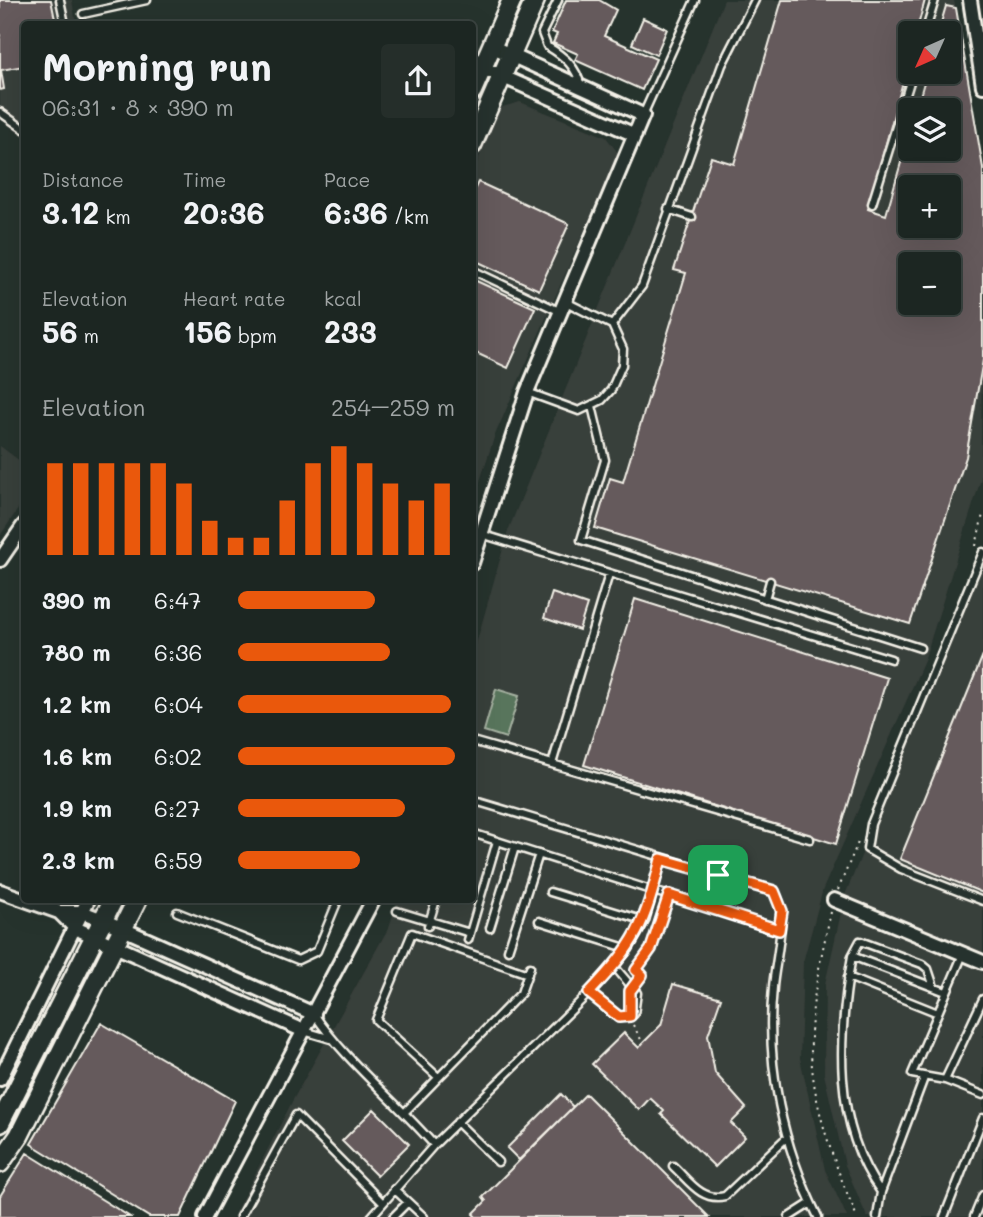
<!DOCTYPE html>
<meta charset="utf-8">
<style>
body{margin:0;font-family:Mali,sans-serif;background:#252e2a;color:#f1f3f6;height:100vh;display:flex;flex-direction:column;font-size:26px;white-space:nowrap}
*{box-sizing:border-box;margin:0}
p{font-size:23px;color:#a0a5a5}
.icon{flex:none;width:38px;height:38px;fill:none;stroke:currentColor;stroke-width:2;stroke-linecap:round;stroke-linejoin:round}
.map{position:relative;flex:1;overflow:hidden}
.drawer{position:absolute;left:21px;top:21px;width:455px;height:882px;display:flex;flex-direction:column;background:#1c2622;border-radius:7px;box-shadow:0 7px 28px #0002,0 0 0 2px #3a4340}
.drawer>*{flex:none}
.needle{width:46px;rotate:225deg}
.fabs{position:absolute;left:898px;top:21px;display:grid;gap:14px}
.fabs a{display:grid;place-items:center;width:63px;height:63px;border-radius:7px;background:#1c2622;box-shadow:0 7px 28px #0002,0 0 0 2px #3a4340;font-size:35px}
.pin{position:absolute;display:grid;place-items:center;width:60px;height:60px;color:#fff;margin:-30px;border-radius:14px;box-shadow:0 4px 10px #0006}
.round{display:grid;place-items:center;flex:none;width:74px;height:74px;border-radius:7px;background:#252e2a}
.overview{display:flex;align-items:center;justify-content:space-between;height:119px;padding:0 21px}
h1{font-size:38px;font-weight:700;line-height:52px}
.figures{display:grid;grid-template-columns:repeat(3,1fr);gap:10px;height:119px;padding:7px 21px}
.figures div{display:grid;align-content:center}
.figures b{font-size:30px;font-weight:700}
.figures small{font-size:19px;font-weight:400}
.figures p{font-size:19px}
.chart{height:196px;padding:14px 21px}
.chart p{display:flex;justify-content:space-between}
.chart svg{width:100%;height:126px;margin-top:7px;stroke:#ea580c;stroke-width:6}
ul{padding:0 21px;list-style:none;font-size:23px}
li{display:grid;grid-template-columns:112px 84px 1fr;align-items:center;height:52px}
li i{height:18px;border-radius:9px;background:#ea580c}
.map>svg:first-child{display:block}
.built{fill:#393f3b;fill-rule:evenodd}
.green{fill:#59745b;stroke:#a6b2a2;stroke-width:2}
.building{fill:#655a5c;stroke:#f4f1e8;stroke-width:2;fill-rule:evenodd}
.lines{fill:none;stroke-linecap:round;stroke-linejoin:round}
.service-casing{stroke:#f4f1e8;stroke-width:11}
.minor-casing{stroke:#f4f1e8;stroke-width:18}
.secondary-casing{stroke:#f4f1e8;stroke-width:23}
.path{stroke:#f4f1e8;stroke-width:2;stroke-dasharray:2 5;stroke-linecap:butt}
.service{stroke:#26332d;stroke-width:6}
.minor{stroke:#26332d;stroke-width:12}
.secondary{stroke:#26332d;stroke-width:18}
.route-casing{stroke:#fff;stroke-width:14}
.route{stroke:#ea580c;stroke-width:9}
</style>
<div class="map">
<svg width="983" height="1217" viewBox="0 0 983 1217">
<rect width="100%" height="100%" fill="#26332d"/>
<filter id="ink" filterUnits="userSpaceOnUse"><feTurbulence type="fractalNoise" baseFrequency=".0143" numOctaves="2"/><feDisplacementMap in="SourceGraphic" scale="14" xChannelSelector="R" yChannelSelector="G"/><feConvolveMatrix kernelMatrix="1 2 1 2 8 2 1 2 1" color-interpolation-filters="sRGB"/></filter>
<g filter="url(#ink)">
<path class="built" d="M0,0H72L76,24H24V137L0,119Z
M724,0H954L983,168L981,479L924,661L823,889L803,962L800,1058L825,1170L847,1217H233L294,1098L389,927L398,900H472L473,655L508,531ZM910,33H948V72H910ZM910,110H948V149H910ZM910,187H948V226H910ZM910,264H948V303H910Z
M520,102L606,137L618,153L495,435L473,502V172L499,108Z
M0,446L24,464V500L0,536Z
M983,562V1217H867L845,1165L824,1074L825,984L845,895Z"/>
<path class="green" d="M496,689L519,696L506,738L484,731Z"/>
<path class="building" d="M0,0H51L56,24H24V66L1,70L4,89L0,90Z
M566,0H599L616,10L604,36L656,59L642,90L575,60L578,54L553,43L557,34L552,32Z
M782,0H925L916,33H910V56L868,209L886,215L910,131V149H948V110H916L927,72H948V33H938L946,6L956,8L983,168V360L966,457L910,624L595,528L610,478L623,482L686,273L674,270L711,157L734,164ZM910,187H948V226H910ZM910,264H948V303H910Z
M643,18L667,29L656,55L632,44Z
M478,182L569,224L539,290L472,259V194Z
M472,279L535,308L508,368L472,351Z
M552,593L587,605L579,630L544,618Z
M635,599L887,678L836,844L584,765Z
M983,655V893L900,859Z
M673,984L721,998L708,1035L715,1073L746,1108L731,1123L745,1137L715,1167L661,1114L664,1111L650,1098L639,1110L592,1064L624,1033L639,1048L643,1043L661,1025Z
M101,1023L235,1101L180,1217H149L31,1144Z
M561,1094L573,1107L519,1160L507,1148Z
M586,1094L709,1217H476L473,1214L486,1201L483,1197Z
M374,1109L409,1144L377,1176L342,1141Z
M27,1153L130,1217H0V1196Z"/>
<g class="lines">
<defs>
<path id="service" d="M60,0L65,24
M558,0L542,33L547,46C564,56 577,67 581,87
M83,14L147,0
M925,33L935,0
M0,112L24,129
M643,115L695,0
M872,204L913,72
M668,209L692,217
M472,270L561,312
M612,325L642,286L722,65L755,0
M527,392L579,411L602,400L611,390L622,365L623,349L612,325L566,302
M592,406L605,460L581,540L920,648
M481,534L891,659
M983,552L871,824L867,849L901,869L983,901
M609,574L552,764L810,839
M765,599L770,581
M472,741L552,764
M472,800L774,891C789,913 775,961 773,987C765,1066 783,1147 818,1217
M472,833L779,931
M550,892L645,921
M397,911L470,933
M177,912L298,960L317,951L338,900
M539,921L629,949
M428,926L436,900
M490,928L515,847
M468,940L497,841
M508,950L539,854
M963,954L912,1074L945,1080L983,999
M852,956C838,1034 832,1124 881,1192
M848,977L938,1013
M934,987L928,969L922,964L860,941L852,956L946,992
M589,993L619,1017L634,1014L637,993L614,966
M314,1014C347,1063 395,1100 434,1145
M304,1031L331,1039
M438,1077L376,1020L412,933L528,974
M945,1080L983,1095
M405,1112L521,993L530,967
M457,1122L498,1162
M673,1166C689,1181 702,1202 725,1196L787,1137
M394,1189L424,1217
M240,1217L296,1115L382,1202
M371,1217L434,1145L589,993L629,949L645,921L661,859
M393,1217L408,1202
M789,1217L811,1203
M877,1217L881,1192L924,1078
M944,1217L983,1118
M974,1217L983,1195"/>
<path id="minor" d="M970,0L983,86
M483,68L635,135
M0,560L24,525
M472,563L527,392L643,115L493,47
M0,891L59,912H82L103,920L314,1014
M834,900L983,962
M59,912L75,928L304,1031
M0,1079L88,900
M205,1217L373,900"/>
<path id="secondary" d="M472,91L512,0
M472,145L535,0
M0,1123L113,900
M0,1163L19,1136L137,900"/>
</defs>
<use href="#service" class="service-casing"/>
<use href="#minor" class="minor-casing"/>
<use href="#secondary" class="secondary-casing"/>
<path class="path" d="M976,546L983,514
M838,890L859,840
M831,912C820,962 807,1015 812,1067C817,1119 837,1170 857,1217
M637,980L642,975L636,970L651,949L667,903
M633,1025L643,1043"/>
<use href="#service" class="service"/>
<use href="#minor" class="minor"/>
<use href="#secondary" class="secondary"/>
</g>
</g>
<g class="lines" filter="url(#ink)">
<defs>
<path id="route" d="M661,859L774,891L782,911L779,930L669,895L651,949L636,970L642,975L630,991V1016L619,1017L589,993C637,942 644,926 661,859Z"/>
</defs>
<use href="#route" class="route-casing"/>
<use href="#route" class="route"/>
</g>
</svg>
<div class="fabs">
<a><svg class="needle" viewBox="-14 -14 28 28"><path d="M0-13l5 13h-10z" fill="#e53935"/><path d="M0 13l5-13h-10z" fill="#a0a5a5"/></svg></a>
<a><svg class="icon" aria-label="layers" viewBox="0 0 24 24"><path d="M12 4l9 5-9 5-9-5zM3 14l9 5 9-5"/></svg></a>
<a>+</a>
<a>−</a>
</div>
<div class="pin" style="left:718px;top:875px;background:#1e9e55"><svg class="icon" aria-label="arrive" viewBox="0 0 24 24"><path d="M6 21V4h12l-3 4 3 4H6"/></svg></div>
<section class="drawer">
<div class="overview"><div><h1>Morning run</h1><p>06:31 · 8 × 390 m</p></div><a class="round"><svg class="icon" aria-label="share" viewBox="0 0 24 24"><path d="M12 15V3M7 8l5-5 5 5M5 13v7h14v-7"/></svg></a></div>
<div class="figures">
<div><p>Distance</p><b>3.12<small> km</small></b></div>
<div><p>Time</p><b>20:36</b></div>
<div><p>Pace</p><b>6:36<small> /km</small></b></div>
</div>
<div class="figures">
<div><p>Elevation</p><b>56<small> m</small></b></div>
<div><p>Heart rate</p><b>156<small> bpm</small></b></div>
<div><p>kcal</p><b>233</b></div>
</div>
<div class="chart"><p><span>Elevation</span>254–259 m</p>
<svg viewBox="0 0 160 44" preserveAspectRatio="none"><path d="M5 44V12M15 44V12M25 44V12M35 44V12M45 44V12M55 44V19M65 44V32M75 44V38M85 44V38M95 44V25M105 44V12M115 44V6M125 44V12M135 44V19M145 44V25M155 44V19"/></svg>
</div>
<ul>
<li><b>390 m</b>6:47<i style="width:63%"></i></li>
<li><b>780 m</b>6:36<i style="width:70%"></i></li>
<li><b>1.2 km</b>6:04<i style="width:98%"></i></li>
<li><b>1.6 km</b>6:02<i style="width:100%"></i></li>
<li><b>1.9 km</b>6:27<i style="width:77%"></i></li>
<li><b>2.3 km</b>6:59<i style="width:56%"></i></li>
</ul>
</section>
</div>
